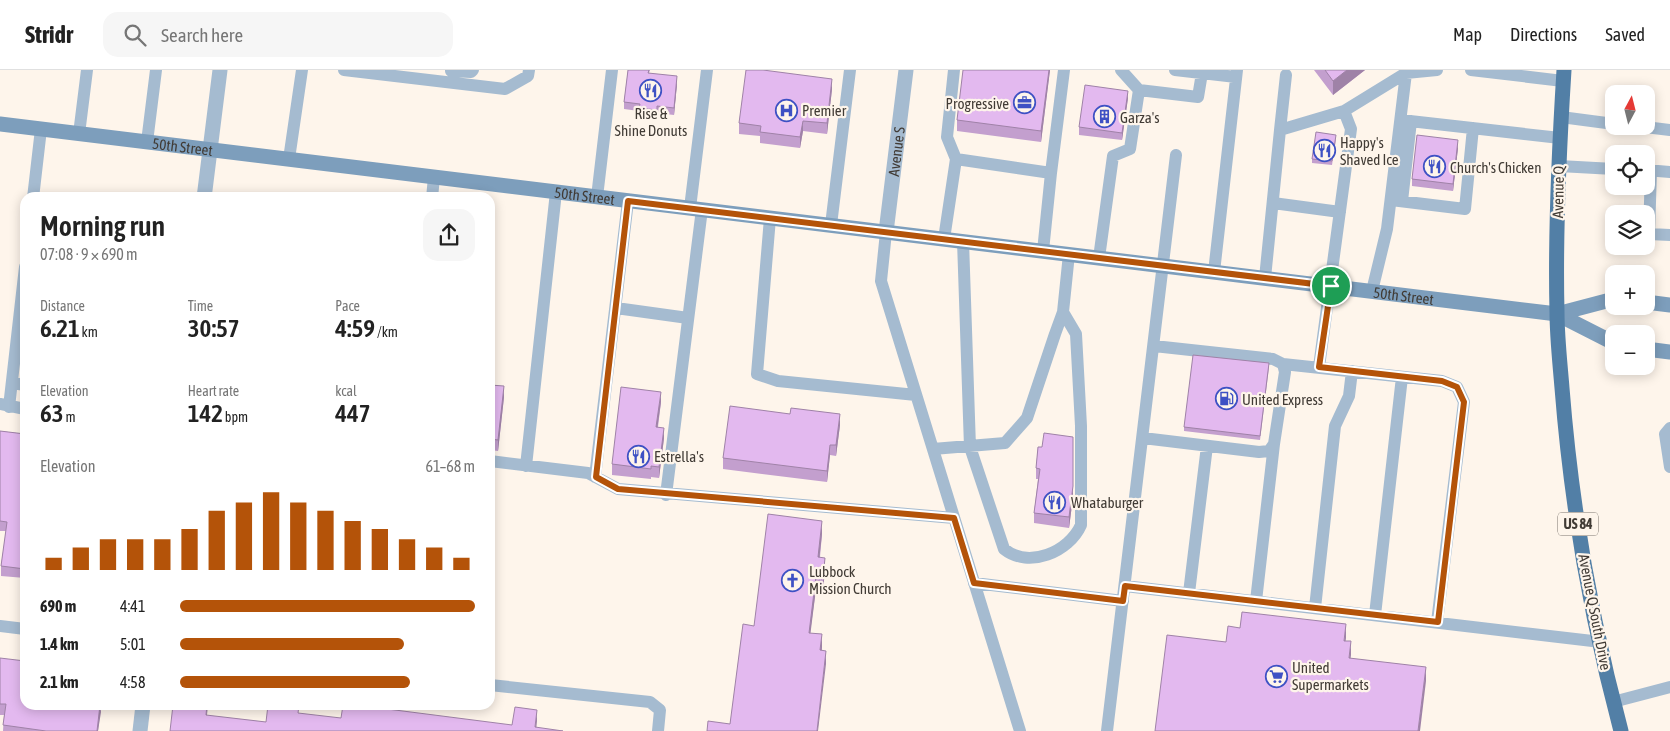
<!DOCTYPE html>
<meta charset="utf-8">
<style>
body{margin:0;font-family:"Asap Condensed",sans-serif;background:#f6f6f6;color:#222;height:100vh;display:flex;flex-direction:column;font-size:19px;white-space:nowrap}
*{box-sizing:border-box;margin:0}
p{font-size:16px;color:#767676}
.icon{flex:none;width:28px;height:28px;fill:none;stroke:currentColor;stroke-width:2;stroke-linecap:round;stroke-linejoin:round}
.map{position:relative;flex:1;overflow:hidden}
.side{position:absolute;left:20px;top:122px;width:475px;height:518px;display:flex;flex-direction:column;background:#fff;border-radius:15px;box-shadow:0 2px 12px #0003}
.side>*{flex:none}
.needle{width:32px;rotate:7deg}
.tools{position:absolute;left:1605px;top:15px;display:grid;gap:10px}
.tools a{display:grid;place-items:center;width:50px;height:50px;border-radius:10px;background:#fff;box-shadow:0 2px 12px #0003;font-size:25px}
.pin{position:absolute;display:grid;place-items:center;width:42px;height:42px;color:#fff;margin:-21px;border:2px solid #fff;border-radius:50%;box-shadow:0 1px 5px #0007}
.round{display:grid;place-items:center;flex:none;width:52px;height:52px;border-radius:15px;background:#f6f6f6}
.overview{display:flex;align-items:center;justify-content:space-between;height:85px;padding:0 20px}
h1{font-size:28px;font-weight:600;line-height:38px}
.stats{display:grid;grid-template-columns:repeat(3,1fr);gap:8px;height:85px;padding:5px 20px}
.stats div{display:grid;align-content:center}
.stats b{font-size:25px;font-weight:600}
.stats small{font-size:14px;font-weight:400}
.stats p{font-size:14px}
.chart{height:140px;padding:10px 20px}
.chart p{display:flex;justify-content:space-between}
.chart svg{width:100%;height:90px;margin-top:5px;stroke:#b45309;stroke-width:6}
ul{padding:0 20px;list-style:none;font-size:16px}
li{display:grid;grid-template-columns:80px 60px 1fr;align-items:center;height:38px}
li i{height:12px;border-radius:6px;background:#b45309}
header{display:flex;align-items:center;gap:30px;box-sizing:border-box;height:70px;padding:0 25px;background:#fff;border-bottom:1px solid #e0e0e0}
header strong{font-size:24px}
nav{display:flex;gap:28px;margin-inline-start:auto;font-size:18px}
.search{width:350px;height:45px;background:#f6f6f6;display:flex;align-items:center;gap:12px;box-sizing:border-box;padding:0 18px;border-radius:15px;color:#767676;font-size:19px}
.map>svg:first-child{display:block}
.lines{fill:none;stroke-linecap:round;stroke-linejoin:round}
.service{stroke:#a5bbd0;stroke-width:12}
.minor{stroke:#a5bbd0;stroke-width:15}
.secondary{stroke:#7d9ebc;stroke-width:15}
.trunk{stroke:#527fa6;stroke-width:15}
.wall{fill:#c39fce}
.shaded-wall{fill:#9f82a7}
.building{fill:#e3b9ef;stroke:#9f82a7}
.route-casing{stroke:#fff;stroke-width:10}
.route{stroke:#b45309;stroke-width:6}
.labels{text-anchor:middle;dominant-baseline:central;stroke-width:4.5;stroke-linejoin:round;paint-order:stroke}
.shield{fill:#fef5eb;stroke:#7a736c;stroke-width:1}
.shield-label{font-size:14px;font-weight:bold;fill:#413b35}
.poi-label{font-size:15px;fill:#413b35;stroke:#fef5eb;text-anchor:start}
.street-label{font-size:15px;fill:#413b35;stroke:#fef5eb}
</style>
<header>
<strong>Stridr</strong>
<div class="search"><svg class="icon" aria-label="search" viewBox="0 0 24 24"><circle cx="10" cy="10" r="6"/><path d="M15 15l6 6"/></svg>Search here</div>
<nav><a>Map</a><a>Directions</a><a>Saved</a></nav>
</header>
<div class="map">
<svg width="1670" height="661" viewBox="0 0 1670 661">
<rect width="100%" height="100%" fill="#fef5eb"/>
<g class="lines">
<path class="service" d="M344,0L505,19L528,6L529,0
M954,0L947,67L956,89L1051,103L1064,0
M1121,0L1139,20
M1175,0L1236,7
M1471,0L1563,11
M451,1L471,2L473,0
M1561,47L1614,54
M1401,50L1560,68
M1637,56L1670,60
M1280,60L1286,5
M79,64L87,0
M147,72L156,0
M289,89L302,0
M1559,96L1614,99
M1646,100L1670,102
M1651,100L1649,164L1670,165
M597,127L612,0
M33,128L41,59
M432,128L434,107
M1391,130L1465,139L1473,58
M1402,131L1411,51
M1273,133L1340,142
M690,138L707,0
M770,148L757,304L778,311L916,325
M831,155L850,0
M886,162L881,211L1020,661
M944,169L956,89
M963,171L970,377L1004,479C1029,499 1069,482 1081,455V356L1076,264L1063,242
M1043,181L1051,103
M1099,188L1113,86L1130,79L1139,20L1198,27L1202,3
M1214,202L1237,0
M1265,208L1280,60L1344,41L1406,3L1437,0
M1372,221L1387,159L1406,3
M616,238L688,248
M1283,294L1442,311L1457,317L1464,332L1437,552
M1319,297L1351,59L1344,41
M12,313L25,315
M0,334L25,339
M9,337L25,197
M1670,358L1665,364L1670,397
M1143,368L1259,382L1269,381L1274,374L1285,302L1283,294L1273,289L1154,276
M933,379L1005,373L1027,348L1055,264L1063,242L1069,184
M490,391L588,403L618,419L954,448
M526,396L556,122
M595,407L628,131
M666,425L702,139
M974,513L1123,531
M1125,516L1601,572
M1189,523L1207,376
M1256,531L1274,374
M1315,538L1335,356L1349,326L1352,301
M1375,545L1402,307
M0,556L25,559
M490,615L650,632L660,640L658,661
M1613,632L1670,617
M1107,661L1176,85"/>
<g class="minor">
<path d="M204,128L220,0"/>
<path id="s1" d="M886,162L906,0"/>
<path d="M140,661L143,635"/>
</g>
<g class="secondary">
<path id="s2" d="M0,54L1557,244L1614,273"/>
<path d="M1646,232L1670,235"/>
<path d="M1557,244L1614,229"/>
<path d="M1646,279L1670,282"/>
</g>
<path class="trunk" d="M1564,0C1559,80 1555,162 1557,242C1557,267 1560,293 1562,318C1571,433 1591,549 1621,661"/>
</g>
<path class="wall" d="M628,0H650L649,3L677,14L674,45L657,43V47L639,45V41L624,39V32Z
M1050,0L1041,72L957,61V50Z
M1314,0H1365L1333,25Z
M832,19L827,64L803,61L800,78L760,73V66L739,64V53Z
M1128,28L1122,70L1079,65V57Z
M1336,69L1332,95L1312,93V89Z
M1458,78L1453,121L1412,116V109Z
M1269,297L1260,370L1184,361V357Z
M490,315L504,327L498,381L490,380Z
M661,332L658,357L664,368L659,408L651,407V409L612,405V394Z
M840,355L836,386L830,385L827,412L723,399V388Z
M0,356V361L25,364V508L1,506V496L6,461H0Z
M1038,377L1073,427L1069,458L1034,453V443L1038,409H1036V398Z
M822,464L820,487L825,501L823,520L816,519L810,563L822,577V581L826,594L730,654L754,556Z
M0,588L25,635H101L98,661H3L4,645H0Z"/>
<path class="shaded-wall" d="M1049,0H1050L1041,72V61Z
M1347,0H1365L1333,25V11Z
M677,6V14L674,45V38Z
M832,9V19L827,64V53Z
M1128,21V28L1122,70V63Z
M803,51V61L800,78V67Z
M1458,70V78L1453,121V114Z
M504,316V327L498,381V370Z
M661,322V332L656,367V357Z
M840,344V355L836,386V375Z
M664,358V368L659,408V397Z
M830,375V385L827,412V401Z
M1073,416V427L1069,458V447Z
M822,451V464L818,500V487Z
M825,488V501L823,520V507Z
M816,506V519L809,575V563Z
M1346,554V568L1344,584V571Z
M822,564V577L820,593V580Z
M1351,571V585L1349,601V588Z
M826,581V594L818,661H817Z
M1426,597V611L1420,661H1418Z
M100,635L101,642L98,661H97Z
M207,635H208L206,655V645Z
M537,640V651L536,661L535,657Z"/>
<path class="building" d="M628,0H649L648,3L677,6L674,38L657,36V40L639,38L640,34L624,32Z
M746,0H763L832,9L827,53L803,51L800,67L760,62L761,56L739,53Z
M963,0H1049L1041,61L957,50Z
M1325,0H1347L1333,11Z
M1085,15L1128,21L1122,63L1079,57Z
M1316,62L1336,65L1332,91L1312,89Z
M1417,65L1458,70L1453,114L1412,109Z
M1193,285L1269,293L1260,366L1184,357Z
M490,315L504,316L498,370L490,369Z
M621,317L661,322L656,357L664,358L659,397L651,396V399L612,394Z
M730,336L790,344L791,338L840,344L836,375H830L827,401L723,388Z
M0,361L25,364V499L1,496L7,452L0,451Z
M1044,363L1073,367V416L1069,447L1034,443L1040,399L1036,398L1038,377H1042Z
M768,444L822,451L818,487L825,488L823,507L816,506L809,563L822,564L820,580L826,581L817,661H707L708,651L730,654L743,554L754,556Z
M1242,542L1346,554L1344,571H1351L1349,588L1426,597L1418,661H1155L1167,565L1226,572L1228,556L1240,558Z
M0,588L25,591V635H100L97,661H46L3,655L6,634H0Z
M173,635H207L206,645L266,652L268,635H299L298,643L341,648L343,635H356L512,655L515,637L537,640L535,657L563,661H170Z"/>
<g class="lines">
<defs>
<path id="route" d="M628,131L1331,216L1319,297L1442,311L1457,317L1464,332L1438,552L1125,516L1123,531L974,513L954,448L618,419L596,407Z"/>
</defs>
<use href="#route" class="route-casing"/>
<use href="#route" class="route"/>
</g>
<defs>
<symbol id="restaurant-ring" viewBox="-11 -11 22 22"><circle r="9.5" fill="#fef5eb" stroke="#3e51c4" stroke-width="1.5"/><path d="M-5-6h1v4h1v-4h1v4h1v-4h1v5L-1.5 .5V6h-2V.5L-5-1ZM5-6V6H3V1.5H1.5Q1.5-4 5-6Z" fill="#3e51c4"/></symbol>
<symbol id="office-ring" viewBox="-11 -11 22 22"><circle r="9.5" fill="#fef5eb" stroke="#3e51c4" stroke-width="1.5"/><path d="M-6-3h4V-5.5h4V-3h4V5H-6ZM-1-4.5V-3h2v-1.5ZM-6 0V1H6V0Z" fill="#3e51c4"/></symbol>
<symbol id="hospital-ring" viewBox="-11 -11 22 22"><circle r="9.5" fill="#fef5eb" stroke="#3e51c4" stroke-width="1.5"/><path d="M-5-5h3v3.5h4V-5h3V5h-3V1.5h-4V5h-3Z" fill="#3e51c4"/></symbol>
<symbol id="building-ring" viewBox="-11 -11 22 22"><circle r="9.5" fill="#fef5eb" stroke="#3e51c4" stroke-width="1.5"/><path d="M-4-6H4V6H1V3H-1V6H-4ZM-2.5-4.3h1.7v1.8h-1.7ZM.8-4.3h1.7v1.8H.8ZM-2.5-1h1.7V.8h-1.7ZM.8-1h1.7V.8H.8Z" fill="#3e51c4"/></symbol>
<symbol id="fuel-ring" viewBox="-11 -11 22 22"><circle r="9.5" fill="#fef5eb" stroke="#3e51c4" stroke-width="1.5"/><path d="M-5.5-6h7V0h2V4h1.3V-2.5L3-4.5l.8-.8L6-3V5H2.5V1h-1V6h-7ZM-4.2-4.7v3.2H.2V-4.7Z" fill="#3e51c4"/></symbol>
<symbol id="church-ring" viewBox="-11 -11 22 22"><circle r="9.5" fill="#fef5eb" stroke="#3e51c4" stroke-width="1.5"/><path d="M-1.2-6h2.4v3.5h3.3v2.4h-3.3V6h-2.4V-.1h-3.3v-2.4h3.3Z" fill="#3e51c4"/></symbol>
<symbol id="supermarket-ring" viewBox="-11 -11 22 22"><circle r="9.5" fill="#fef5eb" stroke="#3e51c4" stroke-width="1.5"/><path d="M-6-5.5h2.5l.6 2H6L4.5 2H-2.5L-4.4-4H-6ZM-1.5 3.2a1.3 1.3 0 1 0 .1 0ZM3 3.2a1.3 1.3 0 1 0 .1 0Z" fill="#3e51c4"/></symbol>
</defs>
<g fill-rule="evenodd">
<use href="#restaurant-ring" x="638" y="8" width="25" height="25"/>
<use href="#office-ring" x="1012" y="20" width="25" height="25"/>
<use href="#hospital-ring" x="774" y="28" width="25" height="25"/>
<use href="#building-ring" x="1092" y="34" width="25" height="25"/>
<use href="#restaurant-ring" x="1312" y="68" width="25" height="25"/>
<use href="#restaurant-ring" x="1422" y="84" width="25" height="25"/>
<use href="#fuel-ring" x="1214" y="316" width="25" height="25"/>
<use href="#restaurant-ring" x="626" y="374" width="25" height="25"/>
<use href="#restaurant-ring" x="1042" y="420" width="25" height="25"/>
<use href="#church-ring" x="780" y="498" width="25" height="25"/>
<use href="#supermarket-ring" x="1264" y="594" width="25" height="25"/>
</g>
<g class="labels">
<rect class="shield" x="1558" y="442.5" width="40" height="23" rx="4"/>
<g class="shield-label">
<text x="1578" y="454">US 84</text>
</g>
<g class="poi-label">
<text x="1009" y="33" text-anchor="end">Progressive</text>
<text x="802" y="40">Premier</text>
<text x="651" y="43" text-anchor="middle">Rise &amp;<tspan x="651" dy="17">Shine Donuts</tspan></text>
<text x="1120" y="47">Garza's</text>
<text x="1340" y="72">Happy's<tspan x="1340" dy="17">Shaved Ice</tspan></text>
<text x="1450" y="97">Church's Chicken</text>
<text x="1242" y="329">United Express</text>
<text x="654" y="386">Estrella's</text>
<text x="1071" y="432">Whataburger</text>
<text x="809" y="501">Lubbock<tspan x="809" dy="17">Mission Church</tspan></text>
<text x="1292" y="597">United<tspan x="1292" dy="17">Supermarkets</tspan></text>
</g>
<g class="street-label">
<text stroke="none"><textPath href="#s2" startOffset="184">50th Street</textPath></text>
<text stroke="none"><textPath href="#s1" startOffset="81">Avenue S</textPath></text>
<text transform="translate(1558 122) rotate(-89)">Avenue Q</text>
<text stroke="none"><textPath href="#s2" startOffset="589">50th Street</textPath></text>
<text stroke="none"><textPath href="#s2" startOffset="1414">50th Street</textPath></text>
<text transform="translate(1595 542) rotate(79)">Avenue Q South Drive</text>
</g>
</g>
</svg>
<div class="tools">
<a><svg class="needle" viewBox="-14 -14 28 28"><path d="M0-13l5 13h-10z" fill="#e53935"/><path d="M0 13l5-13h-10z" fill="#767676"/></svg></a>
<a><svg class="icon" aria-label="locate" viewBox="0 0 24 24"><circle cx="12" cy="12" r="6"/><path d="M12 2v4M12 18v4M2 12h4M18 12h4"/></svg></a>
<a><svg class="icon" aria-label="layers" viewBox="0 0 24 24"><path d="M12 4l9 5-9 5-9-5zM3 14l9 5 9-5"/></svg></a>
<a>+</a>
<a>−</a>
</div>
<div class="pin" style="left:1331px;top:216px;background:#1e9e55"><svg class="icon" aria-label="arrive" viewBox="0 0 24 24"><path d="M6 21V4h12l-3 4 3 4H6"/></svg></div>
<section class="side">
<div class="overview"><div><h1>Morning run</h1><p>07:08 · 9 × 690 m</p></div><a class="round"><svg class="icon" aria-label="share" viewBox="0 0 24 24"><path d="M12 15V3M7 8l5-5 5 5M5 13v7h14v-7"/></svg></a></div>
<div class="stats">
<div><p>Distance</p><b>6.21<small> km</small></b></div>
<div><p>Time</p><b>30:57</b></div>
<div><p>Pace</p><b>4:59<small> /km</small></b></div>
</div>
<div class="stats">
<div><p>Elevation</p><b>63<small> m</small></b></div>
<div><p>Heart rate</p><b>142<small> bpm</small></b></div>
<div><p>kcal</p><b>447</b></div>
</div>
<div class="chart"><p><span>Elevation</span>61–68 m</p>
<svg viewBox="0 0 160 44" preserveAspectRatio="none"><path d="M5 44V38M15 44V33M25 44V29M35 44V29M45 44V29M55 44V24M65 44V15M75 44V11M85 44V6M95 44V11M105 44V15M115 44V20M125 44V24M135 44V29M145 44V33M155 44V38"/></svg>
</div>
<ul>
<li><b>690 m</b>4:41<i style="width:100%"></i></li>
<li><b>1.4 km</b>5:01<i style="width:76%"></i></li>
<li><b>2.1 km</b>4:58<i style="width:78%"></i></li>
</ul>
</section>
</div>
